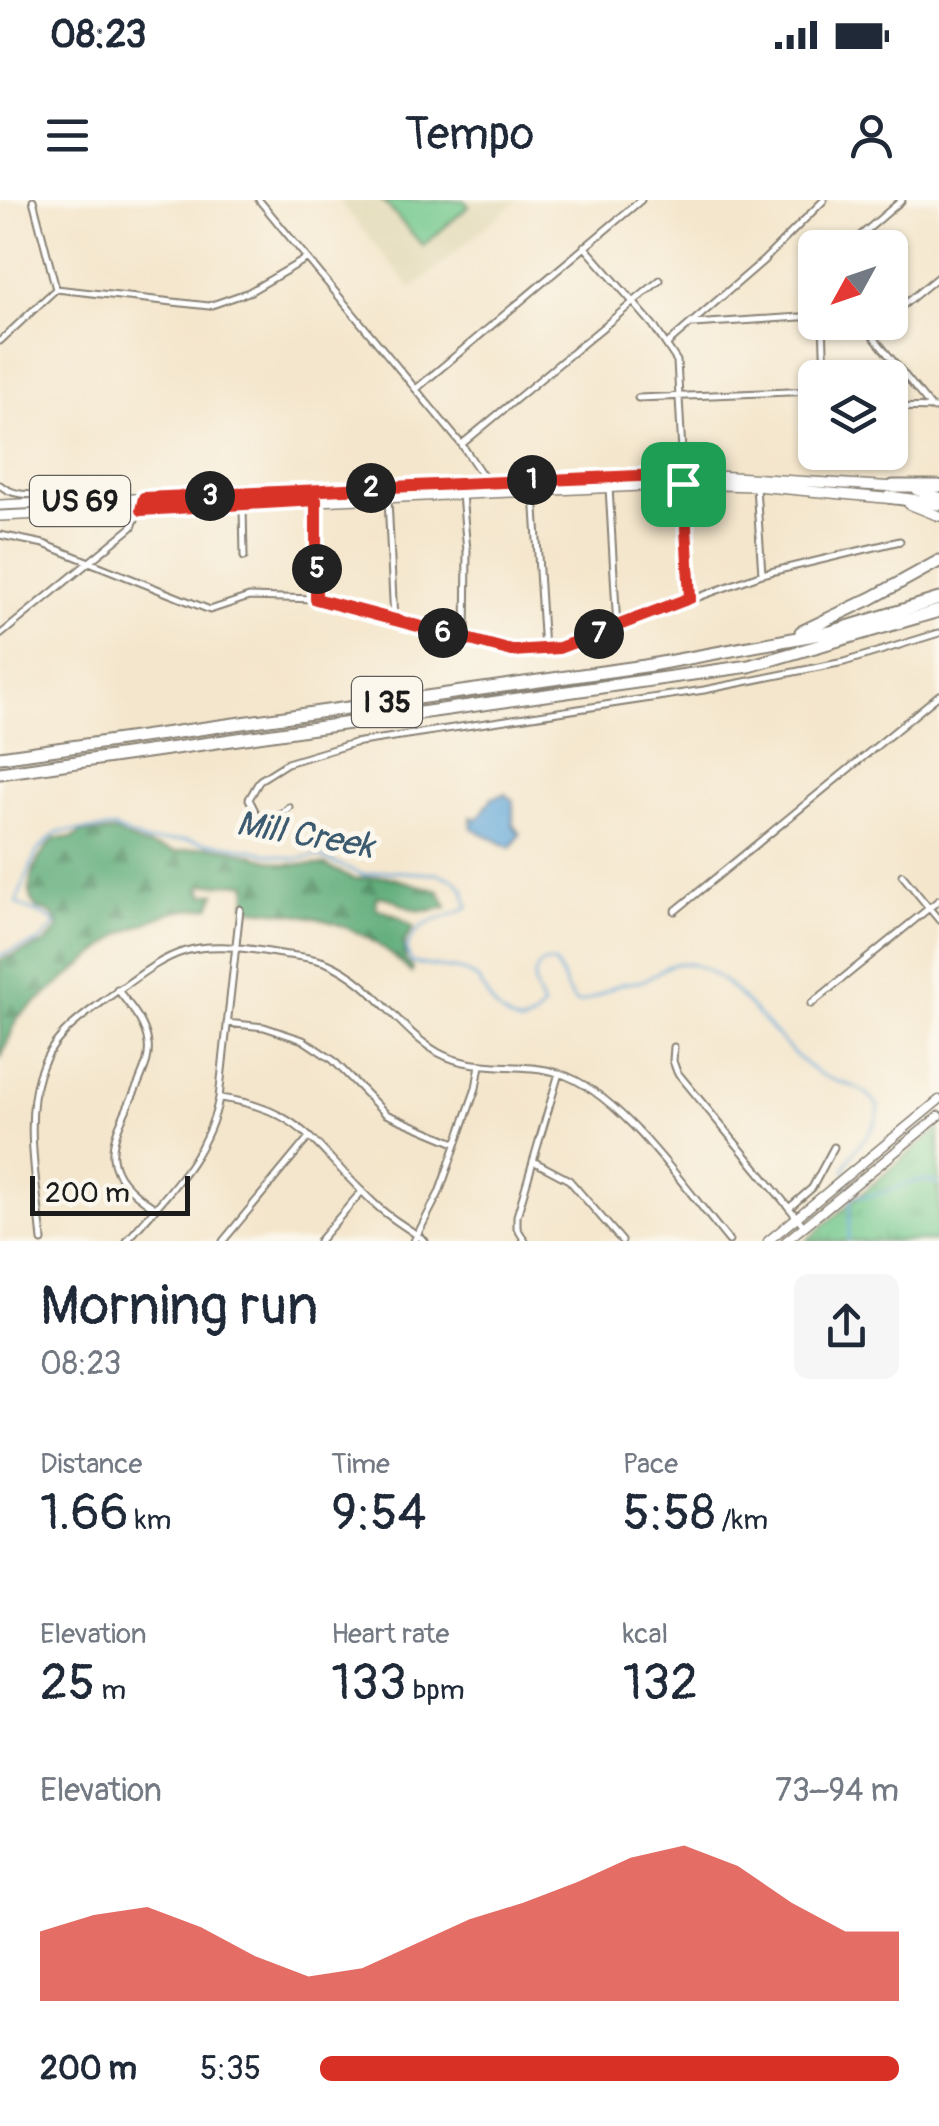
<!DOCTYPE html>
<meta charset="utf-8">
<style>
body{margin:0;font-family:Pangolin,sans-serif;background:#f6f6f7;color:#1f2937;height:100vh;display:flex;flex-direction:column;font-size:38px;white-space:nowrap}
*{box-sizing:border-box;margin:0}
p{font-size:32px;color:#747a83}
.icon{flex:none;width:55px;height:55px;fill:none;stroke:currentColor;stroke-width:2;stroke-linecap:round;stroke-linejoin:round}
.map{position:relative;height:1041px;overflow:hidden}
.sheet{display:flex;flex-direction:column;background:#fff;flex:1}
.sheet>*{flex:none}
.needle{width:65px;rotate:230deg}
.controls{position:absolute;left:798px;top:30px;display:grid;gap:20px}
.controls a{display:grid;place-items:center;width:110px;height:110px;border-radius:15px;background:#fff;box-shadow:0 2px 8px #0004;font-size:50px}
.scale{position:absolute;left:30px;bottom:25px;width:160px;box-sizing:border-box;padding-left:10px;border:5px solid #1c1c1c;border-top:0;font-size:28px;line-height:35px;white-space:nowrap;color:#1c1c1c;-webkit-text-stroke:8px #fbf7ec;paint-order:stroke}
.pin{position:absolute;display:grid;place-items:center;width:85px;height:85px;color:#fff;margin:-42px;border-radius:20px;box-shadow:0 5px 15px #0006}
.km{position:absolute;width:50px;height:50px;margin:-25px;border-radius:50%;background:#222;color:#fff;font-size:28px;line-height:50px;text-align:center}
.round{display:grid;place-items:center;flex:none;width:105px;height:105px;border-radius:15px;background:#f6f6f7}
.headline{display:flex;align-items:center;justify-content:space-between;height:170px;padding:0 40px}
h1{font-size:55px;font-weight:600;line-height:75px}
.figures{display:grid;grid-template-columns:repeat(3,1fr);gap:15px;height:170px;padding:10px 40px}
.figures div{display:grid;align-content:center}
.figures b{font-size:50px;font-weight:600}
.figures small{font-size:28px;font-weight:400}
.figures p{font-size:28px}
.chart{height:280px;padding:20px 40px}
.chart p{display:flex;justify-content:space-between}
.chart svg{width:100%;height:180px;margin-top:10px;fill:#d93025;opacity:.7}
ul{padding:0 40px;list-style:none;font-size:32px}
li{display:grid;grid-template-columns:160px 120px 1fr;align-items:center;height:75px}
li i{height:25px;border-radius:12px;background:#d93025}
.status{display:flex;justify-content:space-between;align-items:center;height:70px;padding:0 50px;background:#fff;direction:ltr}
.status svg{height:28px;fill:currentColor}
header{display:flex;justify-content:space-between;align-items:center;height:130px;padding:0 40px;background:#fff;font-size:45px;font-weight:600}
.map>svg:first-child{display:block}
.built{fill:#e4dbba}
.green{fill:#72c88c;stroke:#477254;stroke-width:2.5}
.forest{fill:url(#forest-firs);stroke:#3c644a;stroke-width:2.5}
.park{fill:url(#park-tufts);stroke:#477254;stroke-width:2.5}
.water{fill:#64a7d8;stroke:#40627a;stroke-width:2.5}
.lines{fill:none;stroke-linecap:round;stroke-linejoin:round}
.stream{stroke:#64a7d8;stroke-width:2.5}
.street-casing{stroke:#888174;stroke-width:9}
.secondary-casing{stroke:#888174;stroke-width:11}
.primary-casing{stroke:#888174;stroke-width:12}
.highway-casing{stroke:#888174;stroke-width:15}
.street{stroke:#fff;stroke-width:5}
.secondary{stroke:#fff;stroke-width:8}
.primary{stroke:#fff;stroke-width:9}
.highway{stroke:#fff;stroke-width:11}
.route-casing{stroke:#fff;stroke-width:20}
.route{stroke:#d93025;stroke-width:12}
.labels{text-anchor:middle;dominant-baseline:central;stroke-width:10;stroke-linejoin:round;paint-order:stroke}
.shield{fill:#fbf7ec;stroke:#5f5e5a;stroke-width:2.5}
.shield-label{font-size:30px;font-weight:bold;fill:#1c1c1c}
.water-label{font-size:35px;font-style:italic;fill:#3c5b71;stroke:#fbf7ec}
</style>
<div class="status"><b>08:23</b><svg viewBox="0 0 49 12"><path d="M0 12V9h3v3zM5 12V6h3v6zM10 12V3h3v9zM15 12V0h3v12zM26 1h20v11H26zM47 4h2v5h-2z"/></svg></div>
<header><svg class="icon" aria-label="menu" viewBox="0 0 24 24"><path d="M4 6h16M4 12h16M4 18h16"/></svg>Tempo<svg class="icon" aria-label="person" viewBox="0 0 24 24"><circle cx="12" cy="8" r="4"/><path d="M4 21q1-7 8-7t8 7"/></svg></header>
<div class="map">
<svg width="939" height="1041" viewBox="0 0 939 1041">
<defs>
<pattern id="forest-firs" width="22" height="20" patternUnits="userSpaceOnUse" patternTransform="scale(2.5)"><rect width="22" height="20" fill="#5dac78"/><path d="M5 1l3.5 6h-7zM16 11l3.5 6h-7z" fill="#4c8b62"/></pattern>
<pattern id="park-tufts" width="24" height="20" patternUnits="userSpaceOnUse" patternTransform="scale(2.5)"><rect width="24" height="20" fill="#72c88c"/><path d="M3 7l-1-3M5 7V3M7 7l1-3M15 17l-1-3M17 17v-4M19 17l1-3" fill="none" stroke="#62ab78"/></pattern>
</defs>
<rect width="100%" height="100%" fill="#fbf7ec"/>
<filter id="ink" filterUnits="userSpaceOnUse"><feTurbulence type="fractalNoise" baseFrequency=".01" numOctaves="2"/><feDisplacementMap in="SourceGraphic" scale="20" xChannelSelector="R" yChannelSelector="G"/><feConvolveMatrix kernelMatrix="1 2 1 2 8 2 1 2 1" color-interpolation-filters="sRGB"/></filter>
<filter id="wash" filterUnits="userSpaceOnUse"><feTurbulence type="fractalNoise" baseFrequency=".0048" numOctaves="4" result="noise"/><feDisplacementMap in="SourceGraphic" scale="40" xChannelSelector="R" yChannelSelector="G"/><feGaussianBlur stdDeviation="2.25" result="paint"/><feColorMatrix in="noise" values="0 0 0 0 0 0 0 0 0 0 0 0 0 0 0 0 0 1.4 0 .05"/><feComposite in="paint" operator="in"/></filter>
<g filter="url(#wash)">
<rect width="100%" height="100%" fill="#f4e6cc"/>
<path class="built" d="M338,0H517L412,89Z"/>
<path class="green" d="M382,0H464L469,6L423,46Z"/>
<path class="forest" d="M115,632L141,644L176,652L207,646L234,650L283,664L325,665L354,679L386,676L439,691L447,707C403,720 401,694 376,697V708L397,716L414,727L403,744L406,761L413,769L411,773C362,721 314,715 246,708L247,683L201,685L204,695L216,693L210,707L171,712L121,734L18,817L0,860V760L44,744L58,729C59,716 48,710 37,709C19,689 38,653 56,638H73L80,633Z"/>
<path class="park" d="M939,928V1041H806L814,1034Z"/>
<path class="water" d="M505,594L513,600V625L520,634L511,648L472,628L471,617L478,619L492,598Z"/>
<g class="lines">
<path class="stream" d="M0,755L39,742L56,724C45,712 30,712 16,703L37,651L57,632L114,628L147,642L186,640L232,646L293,659L318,656L364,675L386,671L438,674L455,680L464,690L468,707C442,723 419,715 406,750L412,763L460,770L477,778C491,801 494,814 521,824L534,818L543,807C536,790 528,778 542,763L553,762C566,775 562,790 577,803C594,800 603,791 619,785C626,782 634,783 642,781C655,776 668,762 684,763C734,767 777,850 820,874C845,888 859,880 879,907C878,934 849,947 844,973
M847,981L851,995C886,1003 909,971 939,984
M848,1041L851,998"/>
</g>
</g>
<g filter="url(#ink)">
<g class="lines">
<defs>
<path id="street" d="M33,0L56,89
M259,0L462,245L487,282
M584,46L653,125L677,161L690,398
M846,48L902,0
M56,89L209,106L249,92L306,59
M890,116L939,76
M823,122L825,178
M829,122L867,129
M693,124L815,116
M867,129L930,206
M867,129L882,122
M0,141L56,89
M667,144L763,61L824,0
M416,189L641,0
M638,198L815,191
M890,207L939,208
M462,244L660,80
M0,285C21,303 49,288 72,300
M609,287L617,428
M756,287L762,374
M534,293L544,449
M462,294L467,351L466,439
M388,299L394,421
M316,302V399
M243,306L244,357
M0,335L44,344L210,410L249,397L316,399L512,451L559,448L762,374L900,341
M0,435L132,327L143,299
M289,607C280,618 271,620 257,615L249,599L260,580L287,563L354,543L704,490L844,462L939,433
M902,675L939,720
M675,711L939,495
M117,789C130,806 146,823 148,844C150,858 144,869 139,882C113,941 90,966 155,1008
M811,804L939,700
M227,823L264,827L303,840L333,860L386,914L455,943
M674,847L673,861L677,872L804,1026
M220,898C305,909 317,951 375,1004C390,1019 409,1028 425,1041
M533,961L569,980L622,1041
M789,1008L812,988L834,947
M42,1041C38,992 24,922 39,875C50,840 74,822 102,802C173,751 184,737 275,753C292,756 312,757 327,763C376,784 398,830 439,853C476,873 519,861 558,873C620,891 687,991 729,1041
M127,1041C164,997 208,957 219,898L240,709
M223,1041L309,937
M319,1041L362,991
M414,1041L439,993L476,888L480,865
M525,1041L517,1028V1016L559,873"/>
<path id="secondary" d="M768,1041L939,900
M786,1041L939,916"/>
<path id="primary" d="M916,290L939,297
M909,304L939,316
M0,305L683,274L896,287
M0,316L683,284L756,286L895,299"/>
<path id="highway" d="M893,286H939
M889,297L939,304
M801,432L872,398L939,361
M0,557L645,466L831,432L939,399
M0,573L749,466L939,411"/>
</defs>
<use href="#street" class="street-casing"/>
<use href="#secondary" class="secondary-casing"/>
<use href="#primary" class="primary-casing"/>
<use href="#highway" class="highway-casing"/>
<use href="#street" class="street"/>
<use href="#secondary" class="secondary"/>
<use href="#primary" class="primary"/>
<use href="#highway" class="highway"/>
</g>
</g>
<g class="lines" filter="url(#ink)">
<defs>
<path id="route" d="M683,274L690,398L559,448L512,451L316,399V300L141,310L144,298Z"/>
</defs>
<use href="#route" class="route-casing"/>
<use href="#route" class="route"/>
</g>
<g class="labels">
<g class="shield">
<rect x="30" y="276" width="100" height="50" rx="8"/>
<rect x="352" y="477" width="70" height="50" rx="8"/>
</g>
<g class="shield-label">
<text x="80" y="301">US 69</text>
<text x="387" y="502">I 35</text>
</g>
<g class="water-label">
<text transform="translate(305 635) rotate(10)">Mill Creek</text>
</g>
</g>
</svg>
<div class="controls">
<a><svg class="needle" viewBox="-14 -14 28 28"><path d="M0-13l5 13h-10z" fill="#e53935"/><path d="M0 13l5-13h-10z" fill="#747a83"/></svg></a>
<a><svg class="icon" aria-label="layers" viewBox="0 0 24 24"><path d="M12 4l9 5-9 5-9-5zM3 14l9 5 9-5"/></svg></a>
</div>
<div class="scale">200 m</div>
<div class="pin" style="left:683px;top:284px;background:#1e9e55"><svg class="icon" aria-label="arrive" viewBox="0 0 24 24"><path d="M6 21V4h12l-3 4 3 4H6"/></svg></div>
<b class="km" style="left:532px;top:280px">1</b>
<b class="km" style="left:371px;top:288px">2</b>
<b class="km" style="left:210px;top:296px">3</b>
<b class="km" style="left:317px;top:369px">5</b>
<b class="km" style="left:443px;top:433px">6</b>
<b class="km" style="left:599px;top:434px">7</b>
</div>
<section class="sheet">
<div class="headline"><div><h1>Morning run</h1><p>08:23</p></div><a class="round"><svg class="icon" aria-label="share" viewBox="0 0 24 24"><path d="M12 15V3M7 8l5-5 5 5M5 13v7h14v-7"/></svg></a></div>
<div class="figures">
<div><p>Distance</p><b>1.66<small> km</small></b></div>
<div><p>Time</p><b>9:54</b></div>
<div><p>Pace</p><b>5:58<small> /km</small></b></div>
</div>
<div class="figures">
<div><p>Elevation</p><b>25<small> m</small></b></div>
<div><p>Heart rate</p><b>133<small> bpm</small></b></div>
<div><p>kcal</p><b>132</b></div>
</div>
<div class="chart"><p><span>Elevation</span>73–94 m</p>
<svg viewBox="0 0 160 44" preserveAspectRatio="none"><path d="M0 44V27L10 23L20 21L30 26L40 33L50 38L60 36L70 30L80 24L90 20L100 15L110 9L120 6L130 11L140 20L150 27L160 27V44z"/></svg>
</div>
<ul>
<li><b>200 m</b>5:35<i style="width:100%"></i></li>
</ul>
</section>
